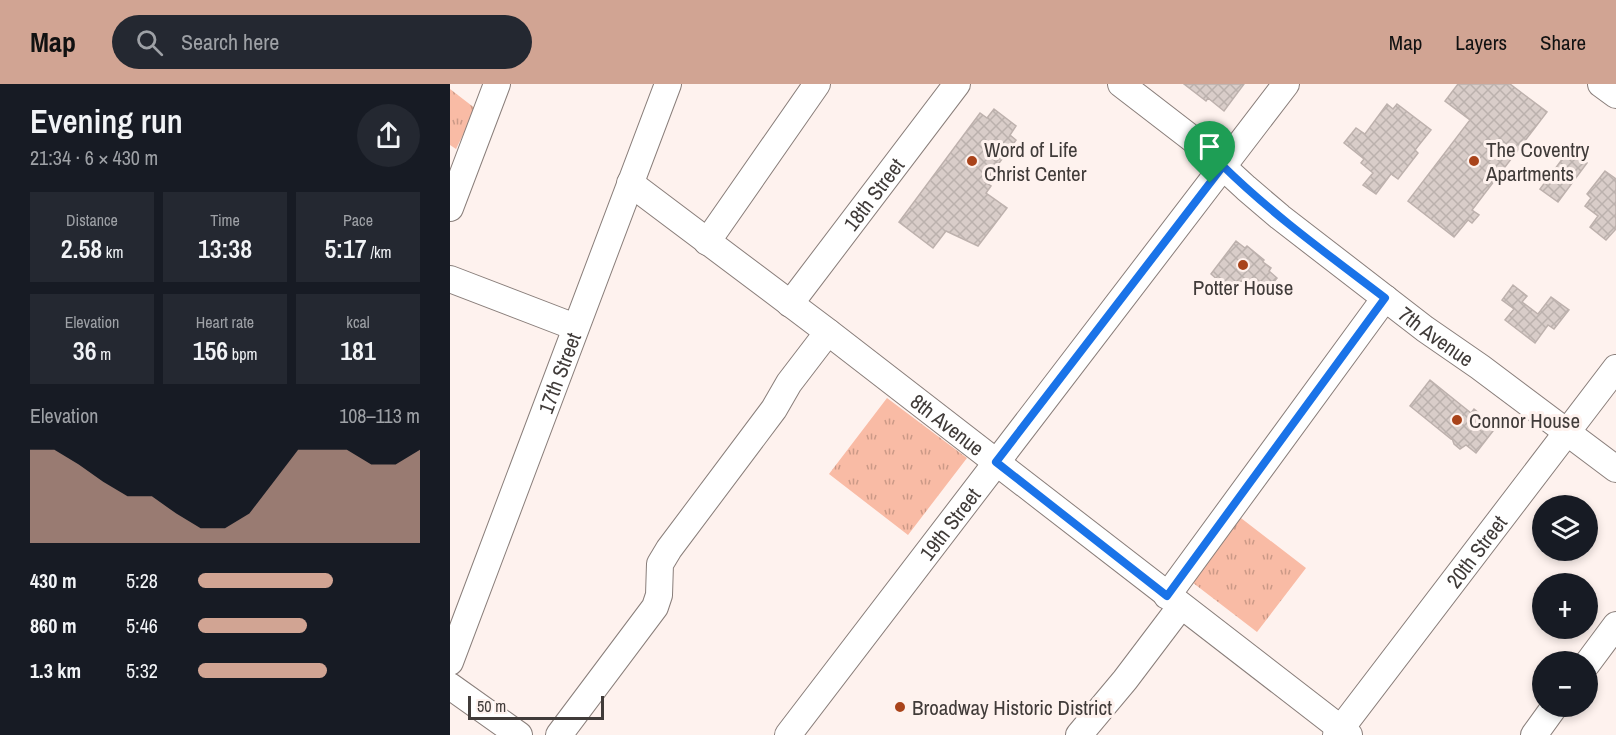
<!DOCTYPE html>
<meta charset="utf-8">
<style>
body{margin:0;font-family:"Archivo Narrow",sans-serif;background:#242831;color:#f1f3f6;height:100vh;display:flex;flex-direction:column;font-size:22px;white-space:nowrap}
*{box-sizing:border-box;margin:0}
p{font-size:20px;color:#9ea1a6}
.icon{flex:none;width:33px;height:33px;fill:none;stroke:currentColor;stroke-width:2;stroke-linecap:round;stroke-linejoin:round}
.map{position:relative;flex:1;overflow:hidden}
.sheet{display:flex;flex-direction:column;background:#171b24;width:450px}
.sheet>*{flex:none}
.tools{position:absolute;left:1082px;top:411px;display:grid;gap:12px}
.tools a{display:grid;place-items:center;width:66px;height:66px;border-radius:50%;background:#171b24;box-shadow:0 3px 9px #0003;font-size:30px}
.scale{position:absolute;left:18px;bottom:15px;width:136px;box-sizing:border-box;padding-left:6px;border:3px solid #403b39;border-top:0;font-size:16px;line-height:21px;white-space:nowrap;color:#403b39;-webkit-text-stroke:4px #fef2ee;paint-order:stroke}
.pin{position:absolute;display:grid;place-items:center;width:51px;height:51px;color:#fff;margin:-62px -26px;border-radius:50% 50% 50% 0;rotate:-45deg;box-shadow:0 0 6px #0007}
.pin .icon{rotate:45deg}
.round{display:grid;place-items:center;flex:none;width:63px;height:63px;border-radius:32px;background:#242831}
.summary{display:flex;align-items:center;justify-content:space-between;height:102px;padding:0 30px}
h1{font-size:33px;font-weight:600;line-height:45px}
.metrics{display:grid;grid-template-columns:repeat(3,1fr);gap:9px;height:102px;padding:6px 30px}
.metrics div{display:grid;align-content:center;border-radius:0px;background:#242831;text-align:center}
.metrics b{font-size:26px;font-weight:600}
.metrics small{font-size:16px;font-weight:400}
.metrics p{font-size:16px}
.chart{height:168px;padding:12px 30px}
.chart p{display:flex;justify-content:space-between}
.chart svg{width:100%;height:108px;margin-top:6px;fill:#d1a493;opacity:.7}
ul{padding:0 30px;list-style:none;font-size:20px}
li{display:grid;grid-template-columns:96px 72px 1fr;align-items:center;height:45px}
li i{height:15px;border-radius:8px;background:#d1a493}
header{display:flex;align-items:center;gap:36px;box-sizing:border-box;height:84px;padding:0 30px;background:#d1a493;color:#111}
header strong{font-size:28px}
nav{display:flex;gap:33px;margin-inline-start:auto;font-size:21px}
.search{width:420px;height:54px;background:#242831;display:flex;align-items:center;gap:15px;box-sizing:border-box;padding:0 21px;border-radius:33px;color:#9ea1a6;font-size:22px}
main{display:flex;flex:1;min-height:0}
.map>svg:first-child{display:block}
.grass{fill:url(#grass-tufts)}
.building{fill:url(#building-cross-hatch);stroke:#bdb1ad;stroke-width:1.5}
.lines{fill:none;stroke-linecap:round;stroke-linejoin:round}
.minor-casing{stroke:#897e7a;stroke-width:28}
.minor{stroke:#fff;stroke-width:26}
.route-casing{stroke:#fff;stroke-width:12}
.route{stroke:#1a73e8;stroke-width:8}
.poi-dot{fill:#a9431a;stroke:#fef2ee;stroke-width:2}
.labels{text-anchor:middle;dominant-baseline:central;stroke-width:6;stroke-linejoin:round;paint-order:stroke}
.poi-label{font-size:21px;fill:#403b39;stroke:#fef2ee;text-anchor:start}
.street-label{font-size:21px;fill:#403b39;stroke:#fef2ee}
</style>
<header>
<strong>Map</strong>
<div class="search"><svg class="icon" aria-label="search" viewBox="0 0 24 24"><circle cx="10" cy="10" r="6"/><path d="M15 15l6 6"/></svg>Search here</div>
<nav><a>Map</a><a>Layers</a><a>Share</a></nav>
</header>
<main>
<section class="sheet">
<div class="summary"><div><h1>Evening run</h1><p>21:34 · 6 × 430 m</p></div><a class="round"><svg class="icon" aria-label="share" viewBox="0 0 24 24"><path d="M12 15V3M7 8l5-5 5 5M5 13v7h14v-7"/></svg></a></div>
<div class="metrics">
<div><p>Distance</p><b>2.58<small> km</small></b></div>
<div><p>Time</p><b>13:38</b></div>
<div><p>Pace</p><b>5:17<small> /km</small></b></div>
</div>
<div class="metrics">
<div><p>Elevation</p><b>36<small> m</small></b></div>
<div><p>Heart rate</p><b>156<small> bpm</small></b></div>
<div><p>kcal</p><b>181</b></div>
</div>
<div class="chart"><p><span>Elevation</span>108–113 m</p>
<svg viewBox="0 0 160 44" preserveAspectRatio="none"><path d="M0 44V6L10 6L20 12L30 19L40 25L50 25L60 32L70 38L80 38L90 32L100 19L110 6L120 6L130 6L140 12L150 12L160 6V44z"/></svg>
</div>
<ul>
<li><b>430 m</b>5:28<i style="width:61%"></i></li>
<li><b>860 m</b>5:46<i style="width:49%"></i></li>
<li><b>1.3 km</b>5:32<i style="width:58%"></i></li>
</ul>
</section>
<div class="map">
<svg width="1166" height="651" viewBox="0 0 1166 651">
<defs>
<pattern id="grass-tufts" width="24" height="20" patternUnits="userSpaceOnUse" patternTransform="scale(1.5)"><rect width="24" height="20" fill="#f9bba5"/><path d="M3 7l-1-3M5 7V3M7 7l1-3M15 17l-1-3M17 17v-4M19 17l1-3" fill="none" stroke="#cb9987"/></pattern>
<pattern id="building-cross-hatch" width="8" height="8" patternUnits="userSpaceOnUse" patternTransform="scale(1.5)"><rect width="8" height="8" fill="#d9cdc9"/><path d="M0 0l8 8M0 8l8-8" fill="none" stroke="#bbb1ad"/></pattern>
</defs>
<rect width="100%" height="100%" fill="#fef2ee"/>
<path class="grass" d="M0,5L26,25L6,65L0,61Z
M437,314L517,374L458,451L379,390Z
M787,431L856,484L807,548L738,495Z"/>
<path class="building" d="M734,0H794L774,27L758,14L756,17Z
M1008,0H1060L1097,28L1022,126L1029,131L1022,139L1018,136L1004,153L958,117L1020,36L995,17Z
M937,20L943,25L947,20L981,46L965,66L968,69L948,95L941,90L926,110L913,101L923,89L911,79L914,75L894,59L906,44L915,50Z
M544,25L566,42L560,51L566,56L535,98L541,102L536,109L557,124L528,162L496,147L483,164L449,138L530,29L537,34Z
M1119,66L1137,79L1108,118L1090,105Z
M1155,87L1166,95V145L1156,156L1140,143L1148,132L1135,122L1141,114L1137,110Z
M786,157L795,164L797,162L814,176L813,178L821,184L819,187L827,194L814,210L793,197L783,198L774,209L766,203L770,198L761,190Z
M1063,201L1077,212L1072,218L1088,230L1101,213L1119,226L1104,245L1098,241L1085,259L1055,236L1064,225L1052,216Z
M980,296L1021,329L1024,325L1046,343L1026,369L1016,361L1010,365L1004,360L1002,354L1001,355L960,322Z"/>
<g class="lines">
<defs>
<g id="minor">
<path id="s1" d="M671,0L745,57L796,104L830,133L975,245L1030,283L1166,385"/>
<path d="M1151,0L1166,11"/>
<path id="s2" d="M180,99L378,248L899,651"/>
<path d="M0,124L47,0"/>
<path d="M257,158L367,0"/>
<path d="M0,195L125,243"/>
<path id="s3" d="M340,220L507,0"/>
<path d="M717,512L935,214"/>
<path id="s4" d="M0,578L218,0"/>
<path d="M1137,580L1166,541"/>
<path d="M0,602L69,651"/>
<path d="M109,651L205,523L209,511L210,480L219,465L324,325L339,299L378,248"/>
<path id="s5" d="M338,651L836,0"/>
<path d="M629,651L675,596L731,522"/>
<path id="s6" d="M886,651L1166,284"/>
<path d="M1084,651L1105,622"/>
</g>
</defs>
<use href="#minor" class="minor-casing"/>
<use href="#minor" class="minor"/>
</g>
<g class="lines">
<defs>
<path id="route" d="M773,82C823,131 880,172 935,214L717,512L546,378Z"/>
</defs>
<use href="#route" class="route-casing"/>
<use href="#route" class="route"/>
</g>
<g class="poi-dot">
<circle cx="522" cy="77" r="6"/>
<circle cx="1024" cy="77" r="6"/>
<circle cx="793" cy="181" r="6"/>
<circle cx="1007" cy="336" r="6"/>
<circle cx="450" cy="623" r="6"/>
</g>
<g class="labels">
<g class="poi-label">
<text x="534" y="65">Word of Life<tspan x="534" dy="24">Christ Center</tspan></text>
<text x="1036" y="65">The Coventry<tspan x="1036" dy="24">Apartments</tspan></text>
<text x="793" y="203" text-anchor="middle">Potter House</text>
<text x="1019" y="336">Connor House</text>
<text x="462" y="623">Broadway Historic District</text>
</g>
<g class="street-label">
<text stroke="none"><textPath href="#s3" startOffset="138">18th Street</textPath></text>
<text stroke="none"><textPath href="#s1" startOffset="404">7th Avenue</textPath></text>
<text stroke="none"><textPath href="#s4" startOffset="309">17th Street</textPath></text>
<text stroke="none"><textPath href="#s2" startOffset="399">8th Avenue</textPath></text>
<text stroke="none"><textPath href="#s5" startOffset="266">19th Street</textPath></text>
<text stroke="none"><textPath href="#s6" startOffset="231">20th Street</textPath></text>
</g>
</g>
</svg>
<div class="tools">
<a><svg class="icon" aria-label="layers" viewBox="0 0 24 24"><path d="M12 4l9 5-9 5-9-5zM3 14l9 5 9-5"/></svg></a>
<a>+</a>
<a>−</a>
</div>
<div class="scale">50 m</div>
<div class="pin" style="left:760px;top:99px;background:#1e9e55"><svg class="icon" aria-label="arrive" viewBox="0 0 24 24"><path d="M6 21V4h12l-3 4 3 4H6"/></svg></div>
</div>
</main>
